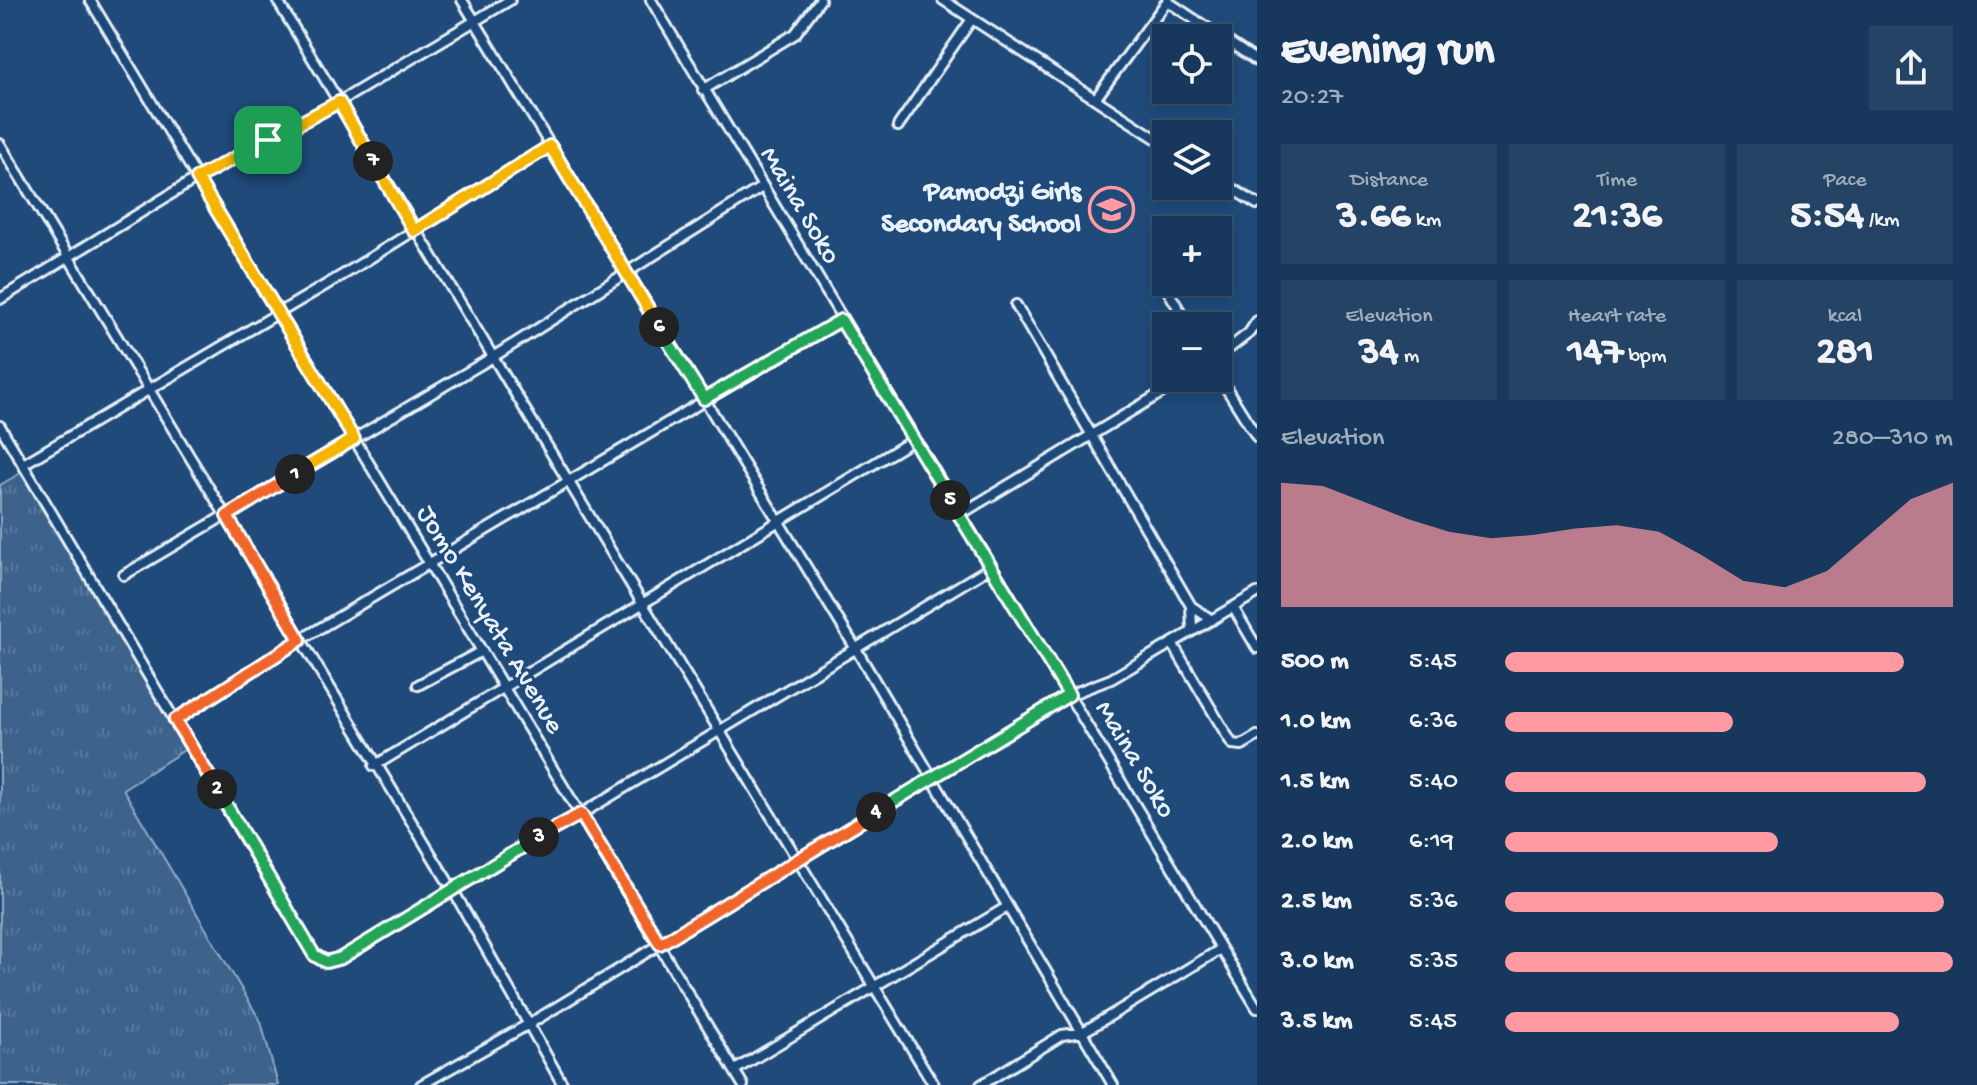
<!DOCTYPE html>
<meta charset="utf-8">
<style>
body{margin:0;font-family:"Gochi Hand",sans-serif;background:#244365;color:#f1f3f6;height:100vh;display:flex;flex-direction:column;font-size:30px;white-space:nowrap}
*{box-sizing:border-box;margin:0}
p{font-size:26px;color:#9eacbb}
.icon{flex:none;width:44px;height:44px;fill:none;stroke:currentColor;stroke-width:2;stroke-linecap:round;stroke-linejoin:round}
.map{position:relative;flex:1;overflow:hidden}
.sheet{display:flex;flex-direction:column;background:#17385c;width:720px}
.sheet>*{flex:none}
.fabs{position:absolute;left:1152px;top:24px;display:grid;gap:16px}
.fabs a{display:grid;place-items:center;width:80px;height:80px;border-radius:0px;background:#17385c;box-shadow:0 4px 12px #0003,0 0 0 2px #365272;font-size:40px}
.pin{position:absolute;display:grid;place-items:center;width:68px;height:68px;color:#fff;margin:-34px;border-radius:16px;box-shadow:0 4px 12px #0006}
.km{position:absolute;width:40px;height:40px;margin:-20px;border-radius:50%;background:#222;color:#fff;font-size:22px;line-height:40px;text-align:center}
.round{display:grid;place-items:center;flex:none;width:84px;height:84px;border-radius:0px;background:#244365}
.head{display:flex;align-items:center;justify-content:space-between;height:136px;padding:0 24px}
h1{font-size:44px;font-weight:800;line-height:60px}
.metrics{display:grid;grid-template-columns:repeat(3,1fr);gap:12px;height:136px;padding:8px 24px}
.metrics div{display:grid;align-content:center;border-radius:0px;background:#244365;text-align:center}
.metrics b{font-size:40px;font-weight:800}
.metrics small{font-size:22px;font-weight:400}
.metrics p{font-size:22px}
.chart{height:224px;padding:16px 24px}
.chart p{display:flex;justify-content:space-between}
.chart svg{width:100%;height:144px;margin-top:8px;fill:#ff9aa2;opacity:.7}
ul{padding:0 24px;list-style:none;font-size:26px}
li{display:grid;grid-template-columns:128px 96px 1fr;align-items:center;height:60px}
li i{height:20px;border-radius:10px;background:#ff9aa2}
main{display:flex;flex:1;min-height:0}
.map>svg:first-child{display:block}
.grass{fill:url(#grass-tufts);stroke:#92aac2;stroke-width:2}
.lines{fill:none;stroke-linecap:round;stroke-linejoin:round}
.minor-casing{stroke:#e8f1f8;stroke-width:14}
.minor{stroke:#1f4a7a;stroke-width:8}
.split-1-casing{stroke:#fff;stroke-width:16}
.split-2-casing{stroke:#fff;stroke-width:16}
.split-3-casing{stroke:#fff;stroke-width:16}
.split-4-casing{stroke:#fff;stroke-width:16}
.split-5-casing{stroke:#fff;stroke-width:16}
.split-6-casing{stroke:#fff;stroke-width:16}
.split-7-casing{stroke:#fff;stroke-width:16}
.split-8-casing{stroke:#fff;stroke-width:16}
.split-1{stroke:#f5b400;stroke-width:10}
.split-2{stroke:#f0652b;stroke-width:10}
.split-3{stroke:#22a559;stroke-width:10}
.split-4{stroke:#f0652b;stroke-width:10}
.split-5{stroke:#22a559;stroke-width:10}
.split-6{stroke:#22a559;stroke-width:10}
.split-7{stroke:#f5b400;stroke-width:10}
.split-8{stroke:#f5b400;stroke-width:10}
.labels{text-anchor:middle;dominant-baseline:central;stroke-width:6;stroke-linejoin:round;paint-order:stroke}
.poi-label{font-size:28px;font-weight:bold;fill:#e8f1f8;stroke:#1f4a7a;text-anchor:end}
.street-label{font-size:28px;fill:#e8f1f8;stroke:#1f4a7a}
</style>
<main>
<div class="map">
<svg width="1257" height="1085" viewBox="0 0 1257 1085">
<defs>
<pattern id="grass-tufts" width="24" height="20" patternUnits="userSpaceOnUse" patternTransform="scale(2)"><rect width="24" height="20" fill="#3c628c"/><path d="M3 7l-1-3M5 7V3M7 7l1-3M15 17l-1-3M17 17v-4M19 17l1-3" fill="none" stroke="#58799d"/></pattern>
</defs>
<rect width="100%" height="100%" fill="#1f4a7a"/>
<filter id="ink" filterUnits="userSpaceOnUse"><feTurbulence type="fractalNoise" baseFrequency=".0125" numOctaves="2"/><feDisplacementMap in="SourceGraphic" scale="16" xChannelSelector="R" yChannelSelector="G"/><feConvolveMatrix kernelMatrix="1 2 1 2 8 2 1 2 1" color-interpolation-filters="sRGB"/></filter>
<g filter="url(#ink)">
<path class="grass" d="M24,471L186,749L123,789L261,1022L278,1085H0V485Z"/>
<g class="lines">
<defs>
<path id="minor" d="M90,0L743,1085
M277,0L934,1085
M462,0L856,649L1113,1085
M651,0L1257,1008
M943,0L1166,145
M1167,1L1257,61
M703,90L795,34L820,0
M1096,98L1168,0
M898,126L972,19
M0,144L454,892L563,1085
M1218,180L1257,204
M1156,271L1189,326
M0,299L197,178L339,102L510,0
M1016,305L1191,606L1212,620
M1218,357L1249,333L1257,321
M1218,375L1257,437
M0,426L314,955L326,962L341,958C422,911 499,859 581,814L991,567
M25,463L346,273L550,146
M959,515L1186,378
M124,575L493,357L762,187
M1191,606L1192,631
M1233,607L1257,648
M1172,643L1232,744L1242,745L1257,736
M418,685L482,651
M175,720L300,640L841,320
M374,766L915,439
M735,1070L1007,907
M421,1085L529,1024L1069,695L1111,679L1257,593
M981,1085L1062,1035L1083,1032L1221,949"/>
</defs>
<use href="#minor" class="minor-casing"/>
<use href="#minor" class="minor"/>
</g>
</g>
<g class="lines" filter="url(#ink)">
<defs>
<path id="split-1" d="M268,140L197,178L354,439L295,474"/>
<path id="split-2" d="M217,789L175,720L300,640L227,516L295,474"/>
<path id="split-3" d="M217,789L314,955L326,962L341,958L539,837"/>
<path id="split-4" d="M539,837L581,814L660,944L876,812"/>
<path id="split-5" d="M876,812L1069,695L950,500"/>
<path id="split-6" d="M659,327L704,399L841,320L950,500"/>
<path id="split-7" d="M373,161L414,231L550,146L659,327"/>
<path id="split-8" d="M268,140L339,102L373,161"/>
</defs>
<use href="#split-1" class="split-1-casing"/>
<use href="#split-2" class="split-2-casing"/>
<use href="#split-3" class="split-3-casing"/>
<use href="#split-4" class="split-4-casing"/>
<use href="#split-5" class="split-5-casing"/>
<use href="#split-6" class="split-6-casing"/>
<use href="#split-7" class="split-7-casing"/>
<use href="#split-8" class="split-8-casing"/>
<use href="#split-1" class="split-1"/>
<use href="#split-2" class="split-2"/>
<use href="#split-3" class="split-3"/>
<use href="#split-4" class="split-4"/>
<use href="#split-5" class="split-5"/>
<use href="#split-6" class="split-6"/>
<use href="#split-7" class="split-7"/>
<use href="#split-8" class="split-8"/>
</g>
<defs>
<symbol id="school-ring" viewBox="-11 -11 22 22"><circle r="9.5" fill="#1f4a7a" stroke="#ff9aa2" stroke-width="1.5"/><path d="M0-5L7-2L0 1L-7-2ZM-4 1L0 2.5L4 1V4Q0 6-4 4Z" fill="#ff9aa2"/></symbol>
</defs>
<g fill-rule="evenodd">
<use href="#school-ring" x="1086" y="184" width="51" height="51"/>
</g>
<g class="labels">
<g class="poi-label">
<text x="1081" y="193">Pamodzi Girls<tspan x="1081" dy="32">Secondary School</tspan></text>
</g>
<g class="street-label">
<text transform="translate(799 206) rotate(59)">Maina Soko</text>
<text transform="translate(489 620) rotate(59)">Jomo Kenyata Avenue</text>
<text transform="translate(1134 760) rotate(59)">Maina Soko</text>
</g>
</g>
</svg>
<div class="fabs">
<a><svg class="icon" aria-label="locate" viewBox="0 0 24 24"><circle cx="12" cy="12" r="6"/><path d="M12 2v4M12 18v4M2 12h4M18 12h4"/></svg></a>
<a><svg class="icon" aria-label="layers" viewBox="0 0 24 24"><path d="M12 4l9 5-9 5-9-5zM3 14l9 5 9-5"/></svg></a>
<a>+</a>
<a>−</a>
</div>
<div class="pin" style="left:268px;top:140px;background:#1e9e55"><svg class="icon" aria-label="arrive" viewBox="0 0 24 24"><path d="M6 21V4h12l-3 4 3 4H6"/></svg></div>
<b class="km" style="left:295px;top:474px">1</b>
<b class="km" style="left:217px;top:789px">2</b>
<b class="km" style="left:539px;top:837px">3</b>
<b class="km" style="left:876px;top:812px">4</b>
<b class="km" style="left:950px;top:500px">5</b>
<b class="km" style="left:659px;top:327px">6</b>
<b class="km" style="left:373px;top:161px">7</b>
</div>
<section class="sheet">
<div class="head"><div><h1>Evening run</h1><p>20:27</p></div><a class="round"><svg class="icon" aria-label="share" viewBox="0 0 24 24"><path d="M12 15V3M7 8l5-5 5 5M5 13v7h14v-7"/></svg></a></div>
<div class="metrics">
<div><p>Distance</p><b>3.66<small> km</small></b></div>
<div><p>Time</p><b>21:36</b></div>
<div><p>Pace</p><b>5:54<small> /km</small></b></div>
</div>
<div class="metrics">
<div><p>Elevation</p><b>34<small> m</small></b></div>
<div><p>Heart rate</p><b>147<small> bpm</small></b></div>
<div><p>kcal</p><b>281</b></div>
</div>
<div class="chart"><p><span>Elevation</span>280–310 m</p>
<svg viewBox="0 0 160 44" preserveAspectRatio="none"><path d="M0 44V6L10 7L20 12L30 17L40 21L50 23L60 22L70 20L80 19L90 21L100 28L110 36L120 38L130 33L140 22L150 11L160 6V44z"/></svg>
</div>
<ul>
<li><b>500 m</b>5:45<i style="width:89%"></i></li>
<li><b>1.0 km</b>6:36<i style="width:51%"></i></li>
<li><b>1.5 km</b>5:40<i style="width:94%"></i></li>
<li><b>2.0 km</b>6:19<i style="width:61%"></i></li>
<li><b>2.5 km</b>5:36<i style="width:98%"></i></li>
<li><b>3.0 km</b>5:35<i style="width:100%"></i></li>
<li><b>3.5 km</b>5:45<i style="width:88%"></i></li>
</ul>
</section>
</main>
